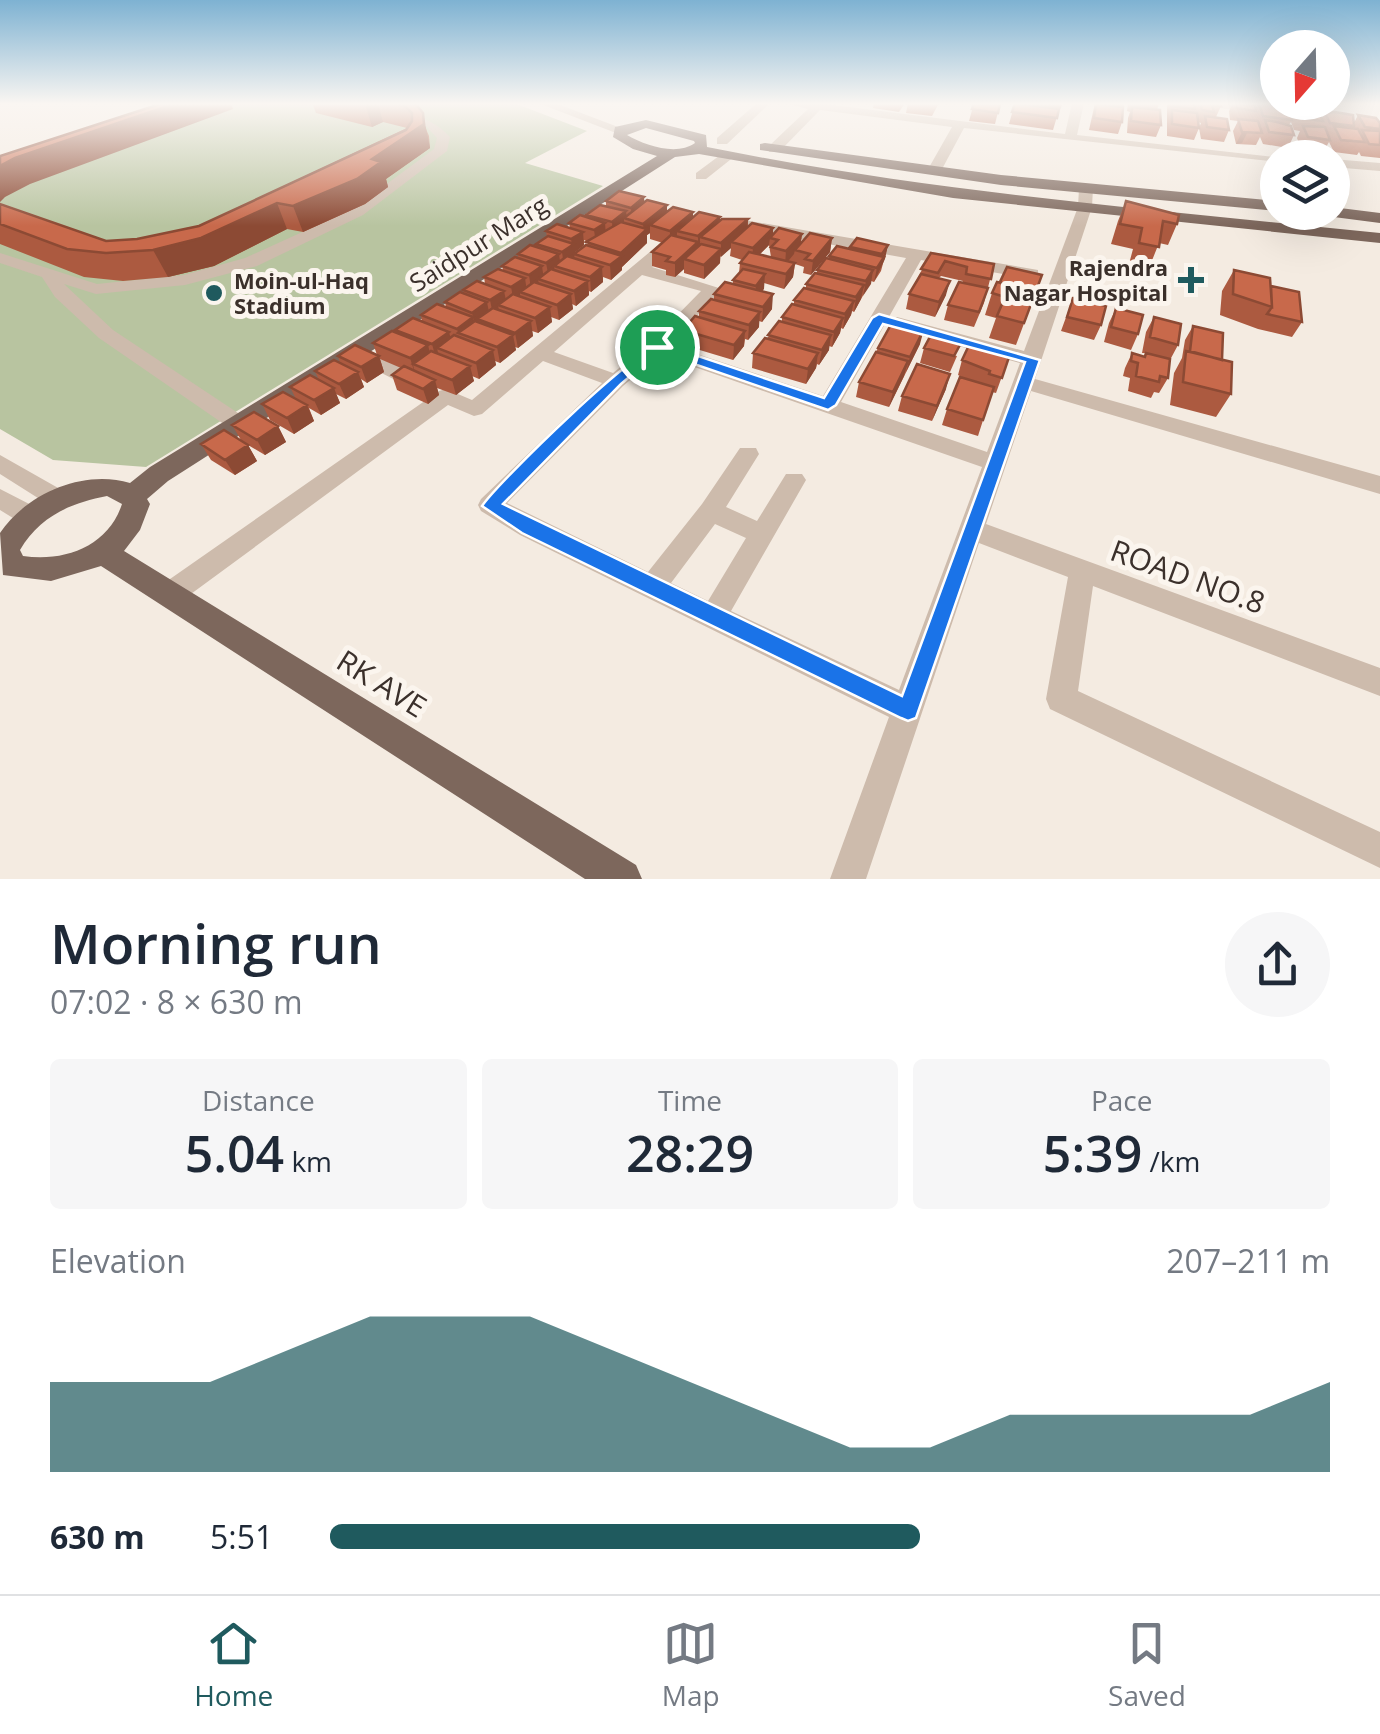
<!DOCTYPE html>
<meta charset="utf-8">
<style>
body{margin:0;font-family:"Open Sans",sans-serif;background:#f6f6f7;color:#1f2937;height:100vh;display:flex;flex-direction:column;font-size:38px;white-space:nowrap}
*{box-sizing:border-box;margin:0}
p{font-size:32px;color:#747a83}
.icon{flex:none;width:55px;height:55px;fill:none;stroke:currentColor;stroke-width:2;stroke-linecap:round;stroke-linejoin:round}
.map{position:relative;height:879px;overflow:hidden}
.drawer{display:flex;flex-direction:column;background:#fff;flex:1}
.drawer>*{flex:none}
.needle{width:65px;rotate:200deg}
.buttons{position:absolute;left:1260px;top:30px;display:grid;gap:20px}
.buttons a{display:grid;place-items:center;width:90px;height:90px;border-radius:50%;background:#fff;box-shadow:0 10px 40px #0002;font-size:50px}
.pin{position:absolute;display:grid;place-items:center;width:85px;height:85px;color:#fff;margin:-42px;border:5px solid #fff;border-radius:50%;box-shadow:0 2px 10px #0007}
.round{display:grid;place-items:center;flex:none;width:105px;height:105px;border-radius:52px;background:#f6f6f7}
.head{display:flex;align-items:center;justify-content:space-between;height:170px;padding:0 50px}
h1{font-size:55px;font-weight:600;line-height:75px}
.stats{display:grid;grid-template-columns:repeat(3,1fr);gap:15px;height:170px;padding:10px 50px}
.stats div{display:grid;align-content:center;border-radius:10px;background:#f6f6f7;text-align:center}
.stats b{font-size:50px;font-weight:600}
.stats small{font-size:28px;font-weight:400}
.stats p{font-size:28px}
.chart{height:280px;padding:20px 50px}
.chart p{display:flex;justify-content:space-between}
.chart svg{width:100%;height:180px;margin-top:10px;fill:#1f5a5e;opacity:.7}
ul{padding:0 50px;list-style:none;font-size:32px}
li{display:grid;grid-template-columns:160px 120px 1fr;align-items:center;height:75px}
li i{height:25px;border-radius:12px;background:#1f5a5e}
.tabs{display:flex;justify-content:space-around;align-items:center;height:140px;border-top:2px solid #e0e1e3;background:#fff;font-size:28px;color:#747a83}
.tabs a{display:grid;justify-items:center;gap:5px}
.tabs .on{color:#1f5a5e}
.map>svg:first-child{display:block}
.green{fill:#b8c4a0}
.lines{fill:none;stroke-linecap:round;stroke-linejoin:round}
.minor{fill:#cdbbac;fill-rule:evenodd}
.major{fill:#7d675c;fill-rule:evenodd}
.wall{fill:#ac5a40;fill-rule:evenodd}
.shaded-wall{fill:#8c4a34}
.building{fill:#c8694b;stroke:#8c4a34;stroke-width:2.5}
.route{fill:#1a73e8;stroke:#fff;stroke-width:2.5;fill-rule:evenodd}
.poi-dot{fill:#1f5a5e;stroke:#fbf5ee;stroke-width:4}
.labels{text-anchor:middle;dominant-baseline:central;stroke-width:10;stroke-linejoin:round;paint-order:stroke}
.far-poi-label{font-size:22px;font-weight:bold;fill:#3b302b;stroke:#fbf5ee;text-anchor:end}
.street-label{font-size:25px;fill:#3b302b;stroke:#fbf5ee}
.near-street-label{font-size:30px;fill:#3b302b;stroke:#fbf5ee}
</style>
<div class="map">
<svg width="1380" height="879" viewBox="0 0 1380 879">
<rect width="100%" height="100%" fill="#f4ebe1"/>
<path class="green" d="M210,103H514L587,131L525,163L603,186L146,467L53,460L0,429V167Z"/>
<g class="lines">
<path class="minor" d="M343,103C377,102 427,111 450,137L447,151L363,215L257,266L185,285L96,294L64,284L113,330L247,419L250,424L247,429H231L99,338L55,297L42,277L0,263V253L97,284L184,275L245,258L353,209L434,149L437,138L426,126Z
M538,103H555L626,130L616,133Z
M757,103H770L727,144H717V138Z
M784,103H817L1065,134L1072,103H1084L1077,135L1284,158H1278V162L964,128L941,171L934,175L927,171L952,127L820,110L779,152H769V146L808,109Z
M1186,103H1217L1380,124V132Z
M1326,103H1339L1333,106Z
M723,153L735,156L706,179H696V173Z
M1332,159L1380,163V171L1332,167Z
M1086,184L1093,188L1092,207L1035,379L1380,476V494L1031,391L986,524L1380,668V696L1093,586L1078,691L1380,832V868L1050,709L1046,699L1068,577L979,543L866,879H830L889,717L520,535L481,511L478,505L481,499L602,383L543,361L482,414L474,416L448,405L180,602L170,605L160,602L156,594L160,586L439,391L446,389L472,400L657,246L671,249L652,267L722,289L670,345L823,396L906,258L738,228V222L744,220L1038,270V278L1032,279L921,260L841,402L987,452L1020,363L890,327L888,323L897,317L1024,351L1078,207L1079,188ZM642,275L701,291L650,343L613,373L554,352ZM660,355L982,467L899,690L731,611L806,480L802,474H786L757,521L726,507L759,454L756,448H740L702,504L648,572L507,503L623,386ZM715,524L746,538L708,601L671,583Z
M355,346L427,379L430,384L427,389H413L348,356L345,352L348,348Z
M0,455L67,493L70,499L67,505H49L0,474Z
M0,489L39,509L42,516L39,523H21L0,510Z"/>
<path class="major" d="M646,120L706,135L707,147C930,192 1155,210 1380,233V243L953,198L699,154L675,157L168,481L147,499L150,504L140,530L124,551L636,865L642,879H585L101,566L51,581L3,575L0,533C27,493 84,469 130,483L150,467L657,156L633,149L613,137L615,127ZM646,128L694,141L695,143C677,156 646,146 627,135ZM107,496L122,504C108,547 64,562 23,556L20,550C39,517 70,503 107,496Z
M765,143L1001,175L1278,201V211L1001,185L760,150V144Z
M1332,207L1380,213V223L1326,216L1324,212H1332Z"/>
</g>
<path class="wall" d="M305,103H415L429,136L430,148L386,179L388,187L365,204L303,232L287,229L214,266L168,277L123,281L84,277L0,244V204L106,241L137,239L199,226L407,128L383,122L372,127L316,113L313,105Z
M874,103H905L899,112L873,108Z
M908,103H939L932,116L906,113Z
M974,103L1000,104L995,124L969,121Z
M1015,103L1032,106L1033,103H1061L1053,130L1009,124Z
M1095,103H1124L1122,122L1118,134L1089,130Z
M1128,103H1159L1157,110L1161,125L1156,137L1127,133L1128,118L1130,112L1127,111Z
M1167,103H1220L1221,106L1216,117L1229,130L1224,142L1201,139L1199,128L1201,123L1198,122L1199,128L1194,140L1167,136Z
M1233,103H1254L1255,109L1258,103H1266L1290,117L1296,107L1322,119L1325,113L1354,123L1358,115L1380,123V158L1361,156L1359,152L1357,155L1334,152L1329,142L1323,152L1301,149L1297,138L1300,131L1294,130L1291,122L1288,126L1294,135L1288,148L1263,144L1260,137L1256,145L1236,144L1233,131L1238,121L1230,120L1229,111Z
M606,201L667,205V212L693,217H720V221L748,219V227L773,235L802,234L801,243L832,238L830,252L811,275L803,273L804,267L795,264L793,277L784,289L764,283L762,291L772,309L762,322L759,321V327L748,340L745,339L744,346L733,360L683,345V330L699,318V311L714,299V294L733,284V280L739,273L740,263L742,260L730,256L731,248L720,257V263L704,279L684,273V269L675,277L666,275V270L652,266V252L663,243L650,239V233L647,235V243L622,267V270L611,280L603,277V282L591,292L589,291V295L576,306L572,304L573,309L559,320L551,317L552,322L538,333L532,331L533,336L518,348L515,347L516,350L500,363L495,361L496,365L479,379L472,376L474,381L456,395L437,388L439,395L428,404L397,390L392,375L401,368L380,359L384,372L367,383L361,379L364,387L346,399L336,394L340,403L321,415L309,408L314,421L294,434L270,420L262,404L296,399L290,387L319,380L315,371L340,363L338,356L377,355L373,343L396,333L395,330L422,322L421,315L446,307L445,302L464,294L463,290L485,284L484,277L503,270L502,266L518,258V254L536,247V244L547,237L546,231L570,228L569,223L586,217V215L606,206ZM584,240L588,242L587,246L575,254V252L584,245ZM769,245L771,257L760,254Z
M1126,201L1177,224L1168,245L1159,243L1149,268L1129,264L1133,249L1111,244L1118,221Z
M888,245L881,271L874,282L871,281L854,312L852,311L851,315L843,329L841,328L840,333L832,347L829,346V350L819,365L817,364L816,368L806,384L752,368L753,353L782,322V317L794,305V300L806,288V284L817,273V270L829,259V256L850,249V247Z
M931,253L994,264L984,303L974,327L944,320L948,305L963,281L941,276L939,278L946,295L935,317L906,309L909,294Z
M1234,270L1271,286L1302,322L1292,337L1258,329L1220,315L1222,291Z
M1042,275L1016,345L989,338L996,318L985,315L992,293Z
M1073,298L1101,325L1094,340L1061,331Z
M1116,308L1138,334L1131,350L1104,342L1109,323Z
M1154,317L1178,345L1170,360L1168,378L1159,393L1154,392L1151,398L1128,391L1130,378L1123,376L1125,368L1132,353L1144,356L1145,353H1142L1146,332Z
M1193,326L1222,360L1231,394L1216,417L1170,405L1174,373L1182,358L1185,340Z
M920,344L889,407L856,397L859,382L878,348Z
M924,348L957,356L950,372L920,363Z
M1010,354L996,393L992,392L978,436L942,425L947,409L966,379L958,375L962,360Z
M946,389L932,421L898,411L902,396Z
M232,425L278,426L286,442L265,455L248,445L257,461L235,475L211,460L201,444L241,440Z"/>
<path class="shaded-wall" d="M177,103H231L233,109L30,184L5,197L0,202V166L15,158Z
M368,103H378L383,122L372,127L365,104Z
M423,113L430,148L386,179L388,187L365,204L303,232L293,206L424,124Z
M1248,131L1242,143L1236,144L1242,132Z
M644,197L645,211L632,221L631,208Z
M277,203L287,229L214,266L168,277L153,250Z
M667,205V219L650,225V233L647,235V243L622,267L621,253L644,232L643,224Z
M626,211L627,219L624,218V227L613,235L612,222Z
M693,212V225L677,231V239L670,245V231Z
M720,217L719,231L700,237V248L698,250V236Z
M748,219L747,232L731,242V248L721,257V243Z
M605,223L606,236L596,244L594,230Z
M773,228V238H770L769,245L752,262L753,248Z
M583,232L584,245L575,252L574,259L564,266L562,252L572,245L571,239Z
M802,234L800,247L795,250L794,254L785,265L786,251Z
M832,238L830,252L811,275L813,261Z
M698,242V256L684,259V269L675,277V263Z
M888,245L885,259L874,282L877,268Z
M721,249L720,263L704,279V265Z
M559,254L561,268L554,266L555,273L549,278L546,263Z
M622,256V270L611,280L610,265Z
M795,263L793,277L784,289L786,274Z
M542,266L544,280L538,279L539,284L531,289L529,275Z
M602,267L603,282L591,292L590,277Z
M873,270L871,284L863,296L866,281Z
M765,274L764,289L755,300L756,286Z
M525,278L527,292H520V297L514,302L511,287Z
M588,281L589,295L576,306L574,291Z
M950,281L946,295L935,317L939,302Z
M864,285L861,299L854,312L856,297Z
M504,291L507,305H498L499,311L493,315L490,300Z
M571,294L573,309L559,320L557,305Z
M773,294L772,309L762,322L763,307Z
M854,301L851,315L843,329L845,314Z
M487,302L490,317L477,319L479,325L476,327L472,313Z
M550,307L552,322L538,333L535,318Z
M760,312L759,327L748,340L749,325Z
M473,317L477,332L458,333L461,344L457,329Z
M843,318L840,333L832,347L834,332Z
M531,321L533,336L518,348L515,333Z
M924,329L920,344L906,372L910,357Z
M745,331L744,346L733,360L734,345Z
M449,332L453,347L437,348L439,357L436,359L432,344Z
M513,335L516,350L500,363L497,347Z
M831,335L829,350L819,365L822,350Z
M428,345L432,361L413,364L415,374L410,358Z
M493,350L496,365L479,379L476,363Z
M818,353L816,368L806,384L808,369Z
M379,356L384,372L367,383L361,367Z
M908,361L904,376L889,407L893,392Z
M470,366L474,381L456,395L452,380Z
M358,372L364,387L346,399L339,384Z
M950,374L946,389L932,421L937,406Z
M435,380L439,395L428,404L423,389Z
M334,388L340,403L321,415L314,400Z
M307,405L314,421L294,434L287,418Z
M278,426L286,442L265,455L257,440Z
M248,445L257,461L235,475L225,460Z"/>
<path class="building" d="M163,103H177L15,158L0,166V156Z
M392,103H415L423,113L424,124L372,159L381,162L357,179L293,206L277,203L201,238L153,250L106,253L67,249L0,224V204L106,241L137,239L199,226L406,130L412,121V113L405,106Z
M974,103H994L1000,104L998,113L972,109Z
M1015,103L1059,109L1057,118L1012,112Z
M1034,103H1061L1060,107Z
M1171,103H1194L1195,109L1171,106Z
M1200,103H1220L1221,106L1212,105L1214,112L1202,110Z
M1235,103H1254L1256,111L1236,108Z
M1259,103L1286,105L1292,120L1263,116Z
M1096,104L1123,107L1122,122L1094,118Z
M1132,107L1160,110L1161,125L1131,121Z
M1296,107L1318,110L1323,121L1301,118Z
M1172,110L1197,113L1199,128L1172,124Z
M1335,112L1353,115L1354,126L1330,123L1325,113Z
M1358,115L1376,118L1380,123V129L1365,127Z
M1205,116L1227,119L1229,130L1207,127Z
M1238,119L1258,121L1262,133L1242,132Z
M1265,120L1277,122L1291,126L1294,135L1269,132Z
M1303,126L1325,127L1330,140L1308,137Z
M1334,126L1358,129L1365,142L1341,140Z
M1362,130L1380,131V145L1369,144Z
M619,191L644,197L631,208L606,201Z
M647,200L667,205L643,224L624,218Z
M1126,201L1179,215L1177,224L1163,221L1159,247L1139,243L1142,228L1120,224Z
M600,205L626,211L612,222L586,215Z
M673,207L693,212L670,231L650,225Z
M699,212L720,217L698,236L677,231Z
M580,215L605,223L594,230L569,223Z
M722,219H748L721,243L700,237Z
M621,222L647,229L621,253L586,242Z
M752,223L773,228L753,248L731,242Z
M557,224L583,232L571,239L546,231Z
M779,228L802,234L786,251L771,247L778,240L770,238Z
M810,233L832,238L813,261L805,259L810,254L795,250Z
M671,235L698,242L675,263L666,261L670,257L652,252Z
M548,236L574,244L562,252L536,244Z
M857,238L888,245L882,254L850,247Z
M701,244L721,249L704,265L684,259Z
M530,245L559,254L546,263L518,254Z
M586,245L622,256L610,265L574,254Z
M837,246L884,257L877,268L829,256Z
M749,252L795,263L786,274L740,263Z
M931,253L994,264L991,279L966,274L967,267L945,261L938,273L921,269Z
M567,256L602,267L590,277L554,266Z
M515,257L542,266L529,275L502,266Z
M826,258L873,270L866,281L817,270Z
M1007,267L1042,275L1036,291L1000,282Z
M498,269L525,278L511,287L484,277Z
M551,269L588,281L574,291L538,279Z
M743,269L765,274L756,286L733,280Z
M1234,270L1270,278L1272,307L1233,294Z
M815,273L864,285L856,297L806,284Z
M921,274L950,281L939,302L909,294Z
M477,281L504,291L490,300L463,290Z
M534,282L571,294L557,305L520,292Z
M725,282L773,294L763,307L714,294Z
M959,282L988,288L979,312L948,305Z
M997,282L1036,291L1024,323L997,316L1005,297L992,293Z
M1271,286L1299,292L1302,322L1267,314L1272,307Z
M804,288L854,301L845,314L794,300Z
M460,292L487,302L472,313L445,302Z
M513,294L550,307L535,318L498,305Z
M1073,298L1106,306L1101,325L1067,317Z
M711,299L760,312L749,325L699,311Z
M437,304L473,317L457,329L421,315Z
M792,304L843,318L834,332L782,317Z
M493,308L531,321L515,333L477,319Z
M1116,308L1143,315L1138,334L1111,327Z
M695,316L745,331L734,345L683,330Z
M1154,317L1181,324L1178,345L1150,337Z
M413,318L449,332L432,344L395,330Z
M475,321L513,335L497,347L458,333Z
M779,321L831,335L822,350L768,335Z
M893,321L924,329L910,357L878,348Z
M1193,326L1223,333L1222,360L1190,351Z
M392,331L428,345L410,358L373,343Z
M932,333L962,341L954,356L924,348Z
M454,335L493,350L476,363L437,348Z
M765,338L818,353L808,369L753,353Z
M970,343L1010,354L1002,378L989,374L990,371L962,360Z
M355,345L379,356L361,367L338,356Z
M431,351L470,366L452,380L413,364Z
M1186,351L1232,362L1231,394L1183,382Z
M876,352L908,361L893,392L859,382Z
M1132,353L1145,357L1146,353L1170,359L1168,378L1160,376L1159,382L1136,376L1138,363L1131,361Z
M334,360L358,372L339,384L315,371Z
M917,364L950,374L937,406L902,396Z
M404,366L435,380L423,389L392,375Z
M310,375L334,388L314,400L290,387Z
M960,377L994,387L983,420L947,409Z
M283,392L307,405L287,418L262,404Z
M254,412L278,426L257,440L232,425Z
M224,430L248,445L225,460L201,444Z"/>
<linearGradient id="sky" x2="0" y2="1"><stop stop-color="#7eb2d2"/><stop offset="0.46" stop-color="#faf6f2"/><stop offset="1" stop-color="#faf6f2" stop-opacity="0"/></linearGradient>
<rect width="1380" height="226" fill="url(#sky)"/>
<path class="route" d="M879,314L1040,360L916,718L908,721L901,718L522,533L482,506C498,482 642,342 662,344L824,398L872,318ZM883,324L1025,362L902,696L503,504L621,384L659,352L828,410L836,405Z"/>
<g class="poi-dot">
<path d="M1186 265h10v10h10v10h-10v10h-10v-10h-10v-10h10z"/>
<circle cx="214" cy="293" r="10"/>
</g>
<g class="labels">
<g class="far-poi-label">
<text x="1168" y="267">Rajendra<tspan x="1168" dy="25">Nagar Hospital</tspan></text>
<text x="234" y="280" text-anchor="start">Moin-ul-Haq<tspan x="234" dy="25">Stadium</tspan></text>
</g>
<g class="street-label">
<text transform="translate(478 243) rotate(-32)">Saidpur Marg</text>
</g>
<g class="near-street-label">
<text transform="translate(1188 576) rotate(20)">ROAD NO.8</text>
<text transform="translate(382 683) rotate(32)">RK AVE</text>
</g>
</g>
</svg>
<div class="buttons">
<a><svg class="needle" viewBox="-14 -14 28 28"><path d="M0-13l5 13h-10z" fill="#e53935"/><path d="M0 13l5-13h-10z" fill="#747a83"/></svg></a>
<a><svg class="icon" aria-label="layers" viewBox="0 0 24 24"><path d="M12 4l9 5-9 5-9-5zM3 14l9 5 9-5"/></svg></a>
</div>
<div class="pin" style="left:657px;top:347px;background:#1e9e55"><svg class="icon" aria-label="arrive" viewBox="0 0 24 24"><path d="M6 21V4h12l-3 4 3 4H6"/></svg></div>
</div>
<section class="drawer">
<div class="head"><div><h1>Morning run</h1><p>07:02 · 8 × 630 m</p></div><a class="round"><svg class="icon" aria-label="share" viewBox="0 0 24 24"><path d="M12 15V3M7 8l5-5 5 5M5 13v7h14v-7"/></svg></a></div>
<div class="stats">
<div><p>Distance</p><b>5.04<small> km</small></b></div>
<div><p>Time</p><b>28:29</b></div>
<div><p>Pace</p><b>5:39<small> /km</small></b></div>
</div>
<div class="chart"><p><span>Elevation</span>207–211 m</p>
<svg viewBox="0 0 160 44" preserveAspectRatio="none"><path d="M0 44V22L10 22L20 22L30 14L40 6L50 6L60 6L70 14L80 22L90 30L100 38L110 38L120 30L130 30L140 30L150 30L160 22V44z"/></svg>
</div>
<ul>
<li><b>630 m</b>5:51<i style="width:59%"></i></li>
</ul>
</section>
<nav class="tabs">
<a class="on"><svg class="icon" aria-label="home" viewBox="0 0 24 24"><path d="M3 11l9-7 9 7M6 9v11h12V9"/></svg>Home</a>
<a><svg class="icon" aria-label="map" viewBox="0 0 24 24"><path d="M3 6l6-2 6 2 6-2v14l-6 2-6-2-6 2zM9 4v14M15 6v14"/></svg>Map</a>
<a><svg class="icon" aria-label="saved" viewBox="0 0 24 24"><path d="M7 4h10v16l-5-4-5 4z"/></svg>Saved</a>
</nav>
